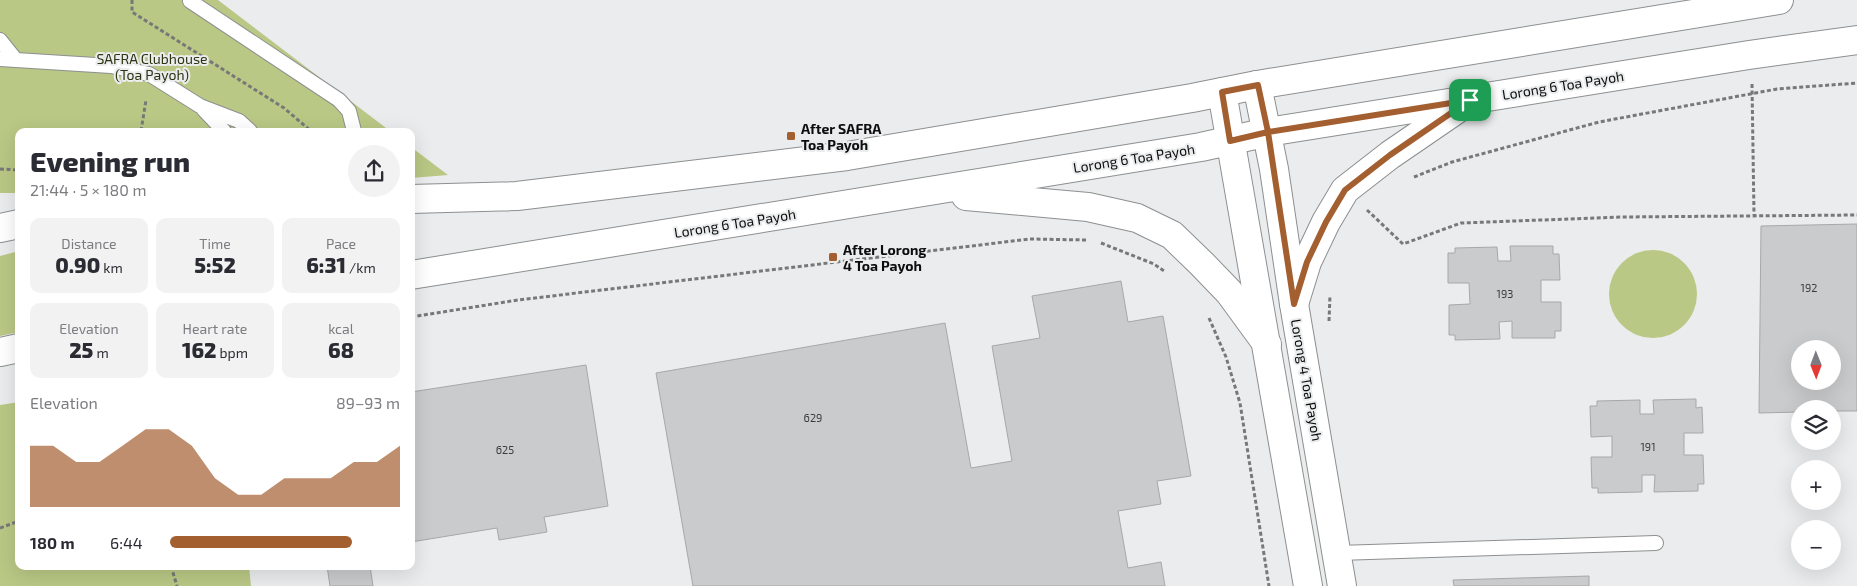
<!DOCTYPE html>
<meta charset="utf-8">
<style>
body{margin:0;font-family:"Exo 2",sans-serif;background:#f2f2f3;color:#2b2b33;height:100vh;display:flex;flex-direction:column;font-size:19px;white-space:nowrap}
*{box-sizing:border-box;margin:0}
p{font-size:16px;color:#7c7c81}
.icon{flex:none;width:28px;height:28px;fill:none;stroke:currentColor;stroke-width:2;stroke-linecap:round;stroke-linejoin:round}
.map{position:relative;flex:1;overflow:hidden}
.panel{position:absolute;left:15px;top:128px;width:400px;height:442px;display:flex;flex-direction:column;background:#fff;border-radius:10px;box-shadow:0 5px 20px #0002}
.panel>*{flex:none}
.needle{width:32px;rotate:179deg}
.controls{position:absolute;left:1791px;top:340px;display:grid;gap:10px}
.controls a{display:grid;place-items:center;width:50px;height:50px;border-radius:50%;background:#fff;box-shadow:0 5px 20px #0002;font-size:25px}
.pin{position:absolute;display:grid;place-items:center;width:42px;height:42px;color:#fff;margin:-21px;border-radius:10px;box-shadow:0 2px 8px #0006}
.round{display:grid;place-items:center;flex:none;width:52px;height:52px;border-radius:26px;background:#f2f2f3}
.overview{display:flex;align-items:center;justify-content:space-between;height:85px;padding:0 15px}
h1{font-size:28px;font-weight:800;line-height:38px}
.metrics{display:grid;grid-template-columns:repeat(3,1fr);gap:8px;height:85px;padding:5px 15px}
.metrics div{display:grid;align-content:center;border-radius:10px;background:#f2f2f3;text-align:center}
.metrics b{font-size:21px;font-weight:800}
.metrics small{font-size:14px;font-weight:400}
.metrics p{font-size:14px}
.chart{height:140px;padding:10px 15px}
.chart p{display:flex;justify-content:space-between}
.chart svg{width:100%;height:90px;margin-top:5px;fill:#a45f31;opacity:.7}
ul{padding:0 15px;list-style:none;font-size:16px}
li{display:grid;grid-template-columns:80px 60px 1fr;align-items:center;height:38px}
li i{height:12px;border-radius:6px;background:#a45f31}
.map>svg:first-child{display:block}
.green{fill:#b9c885}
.building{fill:#cacbcc;stroke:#a6a8a9;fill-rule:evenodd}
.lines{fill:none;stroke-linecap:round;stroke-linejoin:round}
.lane-casing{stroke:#8d8f90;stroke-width:16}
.street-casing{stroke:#8d8f90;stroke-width:30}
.secondary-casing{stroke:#8d8f90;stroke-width:30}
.path{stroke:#777979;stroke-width:3;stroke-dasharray:4 2.5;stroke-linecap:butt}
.lane{stroke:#fff;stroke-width:14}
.street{stroke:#fff;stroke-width:28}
.secondary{stroke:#fff;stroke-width:28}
.route-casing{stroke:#fff;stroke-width:10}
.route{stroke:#a45f31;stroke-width:6}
.poi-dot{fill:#a45f31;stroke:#eaeced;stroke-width:2}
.labels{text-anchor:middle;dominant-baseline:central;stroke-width:4;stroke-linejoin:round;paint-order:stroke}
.number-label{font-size:11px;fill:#3c3c3d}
.park-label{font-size:14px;fill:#2d3411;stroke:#eaeced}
.street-label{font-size:14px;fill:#0c0d0d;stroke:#eaeced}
.poi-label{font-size:14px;font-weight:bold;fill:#0c0d0d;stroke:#eaeced;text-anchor:start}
</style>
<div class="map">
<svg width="1857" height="586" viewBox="0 0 1857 586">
<rect width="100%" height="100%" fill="#eaeced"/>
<path class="green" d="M0,0H218L390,131H19V193H0Z
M411,147L448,175L411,178Z
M1609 294a44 44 0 1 1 88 0a44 44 0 1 1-88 0Z
M19,251V332L0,336V256Z
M19,402V566H249L251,586H0V405Z"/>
<path class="building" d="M1857,224V411H1832V409H1800V412L1759,413L1761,226ZM1800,349H1832V381H1800Z
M1510,246H1553V254H1559L1560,280H1541V302H1561V331H1555V338H1512V321L1499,322L1500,339L1455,340V335H1449V305L1470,304L1469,283H1448V253H1455V248L1497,247L1498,261H1511Z
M1121,281L1128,322L1163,316L1191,476L1157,481L1161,504L1118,511L1128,568L1161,562L1165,586H693L656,373L945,323L971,468L1012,461L992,346L1040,338L1032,296Z
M586,365L608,506L544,517L547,532L499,540L497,528L411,542V392Z
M1696,399V408L1702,407L1703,433H1684V455H1703L1704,484H1698V491L1654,492L1655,475H1642V492L1598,493V488H1592L1591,457H1612V436L1591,437L1590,406H1597V401L1640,400V414H1654L1653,400Z
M327,566H370L373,586H330Z
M1589,576V586H1454L1453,580Z"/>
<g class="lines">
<defs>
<path id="lane" d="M190,1L339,100L349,111L354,131
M0,40L16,60
M0,59L111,66L149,74L200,106L239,121L250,131
M204,110L224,131
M1338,553L1656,543"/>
<path id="street" d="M1257,85L1274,169L1294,304L1342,586
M1222,92L1308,586"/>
<path id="secondary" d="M966,196L1088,207L1137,218L1172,235L1202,264L1229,292L1267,344
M411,199L517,196L847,156L1192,98L1257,85L1779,0
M0,228L19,224
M411,275L1201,147L1268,132L1749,55L1857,40
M1294,304L1307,262L1326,222L1345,190L1390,155L1463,105
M0,352L19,348"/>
</defs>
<use href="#lane" class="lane-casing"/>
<use href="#street" class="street-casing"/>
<use href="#secondary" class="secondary-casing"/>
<path class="path" d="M132,0V12L284,108L311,131
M1752,84L1754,215
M141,131L146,100
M0,169L19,170
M1414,177L1452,162L1599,122L1777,89L1857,83
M1367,210L1403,244L1461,223L1622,217L1857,215
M1101,243L1154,264L1164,271
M411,317L518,300L1030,239L1088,240
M1209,318L1226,357L1240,403L1269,586
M1329,321L1330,295
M0,528L19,521
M171,566L177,586"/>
<use href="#lane" class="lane"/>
<use href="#street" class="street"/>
<use href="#secondary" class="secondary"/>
</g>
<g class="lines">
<defs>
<path id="route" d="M1470,100L1268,132L1258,85L1222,92L1230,141L1268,132L1294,304L1307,262L1326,222L1345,190L1390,155L1470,100"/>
</defs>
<use href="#route" class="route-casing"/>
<use href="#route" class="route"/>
</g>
<g class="poi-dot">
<rect x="786" y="131" width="10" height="10" rx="2.5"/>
<rect x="828" y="252" width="10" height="10" rx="2.5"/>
</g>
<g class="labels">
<g class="number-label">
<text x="1809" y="287">192</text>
<text x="1505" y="293">193</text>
<text x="813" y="417">629</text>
<text x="1648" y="446">191</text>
<text x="505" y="449">625</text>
</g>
<g class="park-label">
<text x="152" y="58">SAFRA Clubhouse<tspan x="152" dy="16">(Toa Payoh)</tspan></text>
</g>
<g class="street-label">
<text transform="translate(1563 85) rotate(-9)">Lorong 6 Toa Payoh</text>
<text transform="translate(1134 158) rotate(-9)">Lorong 6 Toa Payoh</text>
<text transform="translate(735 223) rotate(-9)">Lorong 6 Toa Payoh</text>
<text transform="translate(1307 380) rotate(80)">Lorong 4 Toa Payoh</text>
</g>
<g class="poi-label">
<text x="801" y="128">After SAFRA<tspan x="801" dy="16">Toa Payoh</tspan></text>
<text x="843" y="249">After Lorong<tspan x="843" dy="16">4 Toa Payoh</tspan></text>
</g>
</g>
</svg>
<div class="controls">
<a><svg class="needle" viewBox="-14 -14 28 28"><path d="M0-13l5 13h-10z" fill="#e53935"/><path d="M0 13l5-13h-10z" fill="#7c7c81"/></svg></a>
<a><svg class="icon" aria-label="layers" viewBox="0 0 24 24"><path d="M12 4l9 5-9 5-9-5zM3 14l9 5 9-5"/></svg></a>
<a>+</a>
<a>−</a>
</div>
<div class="pin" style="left:1470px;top:100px;background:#1e9e55"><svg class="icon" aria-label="arrive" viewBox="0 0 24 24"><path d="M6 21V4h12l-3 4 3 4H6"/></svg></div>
<section class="panel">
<div class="overview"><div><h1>Evening run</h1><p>21:44 · 5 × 180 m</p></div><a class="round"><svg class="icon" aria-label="share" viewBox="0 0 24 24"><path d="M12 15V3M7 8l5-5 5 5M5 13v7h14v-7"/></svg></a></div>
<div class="metrics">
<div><p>Distance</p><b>0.90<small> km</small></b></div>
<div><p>Time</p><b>5:52</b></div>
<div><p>Pace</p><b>6:31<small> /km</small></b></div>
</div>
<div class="metrics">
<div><p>Elevation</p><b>25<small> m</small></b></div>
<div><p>Heart rate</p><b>162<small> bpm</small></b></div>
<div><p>kcal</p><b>68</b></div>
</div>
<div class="chart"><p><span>Elevation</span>89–93 m</p>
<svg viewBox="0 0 160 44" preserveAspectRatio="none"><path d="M0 44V14L10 14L20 22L30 22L40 14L50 6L60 6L70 14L80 30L90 38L100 38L110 30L120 30L130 30L140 22L150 22L160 14V44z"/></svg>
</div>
<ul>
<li><b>180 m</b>6:44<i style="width:79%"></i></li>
</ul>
</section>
</div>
